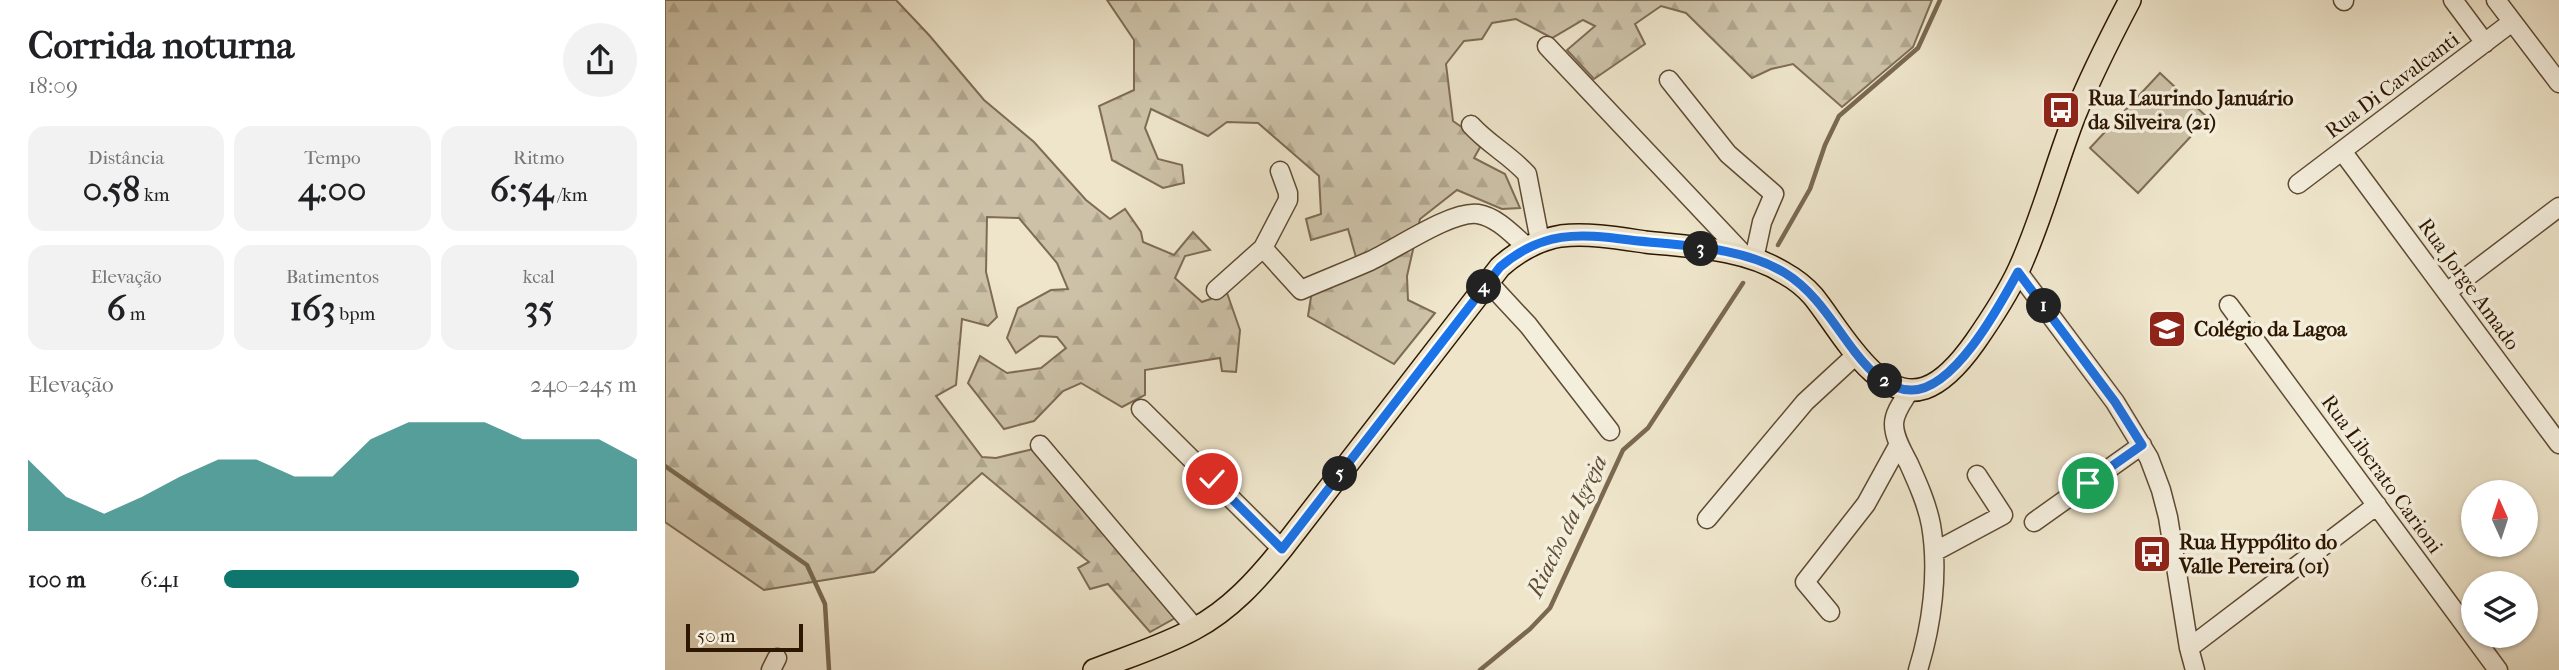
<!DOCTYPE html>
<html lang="pt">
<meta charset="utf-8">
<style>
body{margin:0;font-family:"IM FELL French Canon",serif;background:#f2f2f2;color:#202124;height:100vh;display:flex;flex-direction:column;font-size:26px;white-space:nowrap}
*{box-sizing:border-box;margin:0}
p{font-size:23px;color:#757577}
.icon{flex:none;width:38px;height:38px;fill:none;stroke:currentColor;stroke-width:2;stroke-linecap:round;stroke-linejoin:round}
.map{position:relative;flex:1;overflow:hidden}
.drawer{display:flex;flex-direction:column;background:#fff;width:665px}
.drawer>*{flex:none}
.needle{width:46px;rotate:357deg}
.buttons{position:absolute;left:1796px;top:480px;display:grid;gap:14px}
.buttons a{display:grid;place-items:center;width:77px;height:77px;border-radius:50%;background:#fff;box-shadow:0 2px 5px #0004;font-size:35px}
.scale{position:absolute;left:21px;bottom:18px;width:117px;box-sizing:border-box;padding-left:7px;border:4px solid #2e1700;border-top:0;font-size:19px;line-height:24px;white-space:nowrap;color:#2e1700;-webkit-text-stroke:5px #f4eedd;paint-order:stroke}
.pin{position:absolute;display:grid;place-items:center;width:60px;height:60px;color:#fff;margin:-30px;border:4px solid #fff;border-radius:50%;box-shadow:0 2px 7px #0007}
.km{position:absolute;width:35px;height:35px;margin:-18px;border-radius:50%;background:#222;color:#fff;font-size:19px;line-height:35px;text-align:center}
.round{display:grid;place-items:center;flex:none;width:74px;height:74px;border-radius:37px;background:#f2f2f2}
.headline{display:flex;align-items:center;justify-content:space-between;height:119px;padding:0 28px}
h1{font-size:38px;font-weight:700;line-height:52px}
.stats{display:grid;grid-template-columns:repeat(3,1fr);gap:10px;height:119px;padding:7px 28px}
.stats div{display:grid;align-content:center;border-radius:18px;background:#f2f2f2;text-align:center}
.stats b{font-size:35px;font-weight:700}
.stats small{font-size:19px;font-weight:400}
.stats p{font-size:19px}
.chart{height:196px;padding:14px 28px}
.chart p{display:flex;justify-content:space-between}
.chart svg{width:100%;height:126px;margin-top:7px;fill:#0f766e;opacity:.7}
ul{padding:0 28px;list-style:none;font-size:23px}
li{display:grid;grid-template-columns:112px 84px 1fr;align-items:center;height:52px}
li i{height:18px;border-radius:9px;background:#0f766e}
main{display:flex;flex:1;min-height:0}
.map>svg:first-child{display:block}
.green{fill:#cdc2a8;stroke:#7e6c54;stroke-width:2}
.forest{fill:url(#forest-firs);stroke:#7e6c54;stroke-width:2}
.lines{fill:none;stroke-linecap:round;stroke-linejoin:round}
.stream{stroke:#7a6950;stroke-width:4.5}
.minor-casing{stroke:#5e4a33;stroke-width:21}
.major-casing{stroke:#2e1700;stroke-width:24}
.minor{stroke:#f4eedd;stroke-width:18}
.major{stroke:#eee5cb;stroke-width:21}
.route-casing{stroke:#fff;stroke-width:14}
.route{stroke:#1a73e8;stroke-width:9}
.labels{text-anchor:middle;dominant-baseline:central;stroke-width:7;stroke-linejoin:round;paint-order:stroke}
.street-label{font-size:21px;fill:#2e1700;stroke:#f4eedd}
.poi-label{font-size:21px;font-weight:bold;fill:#2e1700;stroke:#f4eedd;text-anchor:start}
.water-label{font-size:23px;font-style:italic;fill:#614d36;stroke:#f4eedd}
</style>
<main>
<section class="drawer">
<div class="headline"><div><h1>Corrida noturna</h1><p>18:09</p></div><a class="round"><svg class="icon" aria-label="share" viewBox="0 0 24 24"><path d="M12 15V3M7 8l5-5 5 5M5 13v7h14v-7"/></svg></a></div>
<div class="stats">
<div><p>Distância</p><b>0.58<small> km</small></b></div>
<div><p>Tempo</p><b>4:00</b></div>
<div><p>Ritmo</p><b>6:54<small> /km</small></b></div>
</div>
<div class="stats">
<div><p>Elevação</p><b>6<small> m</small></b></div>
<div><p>Batimentos</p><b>163<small> bpm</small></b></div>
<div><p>kcal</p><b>35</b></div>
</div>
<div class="chart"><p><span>Elevação</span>240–245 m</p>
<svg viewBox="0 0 160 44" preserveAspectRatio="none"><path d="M0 44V19L10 32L20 38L30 32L40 25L50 19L60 19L70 25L80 25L90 12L100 6L110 6L120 6L130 12L140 12L150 12L160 19V44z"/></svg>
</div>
<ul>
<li><b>100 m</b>6:41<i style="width:86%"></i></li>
</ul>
</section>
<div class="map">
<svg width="1894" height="670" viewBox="0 0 1894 670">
<defs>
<pattern id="forest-firs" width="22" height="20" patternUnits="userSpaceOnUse" patternTransform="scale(1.75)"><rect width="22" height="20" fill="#cdc2a8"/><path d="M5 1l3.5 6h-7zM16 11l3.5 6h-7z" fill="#b0a68f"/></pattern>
</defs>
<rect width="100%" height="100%" fill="#eee5cb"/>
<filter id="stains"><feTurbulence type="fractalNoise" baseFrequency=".00286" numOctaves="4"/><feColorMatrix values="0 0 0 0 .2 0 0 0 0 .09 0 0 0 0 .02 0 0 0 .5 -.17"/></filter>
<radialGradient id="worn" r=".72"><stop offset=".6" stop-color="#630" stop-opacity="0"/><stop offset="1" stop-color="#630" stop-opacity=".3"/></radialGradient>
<path class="green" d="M1495,73L1543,118L1473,193L1425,148Z"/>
<path class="forest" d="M0,0H231L264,35L319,100L369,142L421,200L445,219L460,209L476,232L478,242L509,255L528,232L545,250L520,256L510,278L537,302L562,293L575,330L571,372L557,371L555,358L480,370V395L457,407L416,383L398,391L369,421L339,429L303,383L315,356L342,373L376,368L401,348L392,337L375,336L351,353L342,338L353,308L386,290L403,289L392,263L354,218L322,217L321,272L332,317L323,326L297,319L291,385L271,396L317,457L331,458L368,449L512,617L485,632L443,584L425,589L413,568L424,562L317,473L209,572L99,590L0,522Z
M442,0H1267L1248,47L1177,107L1128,64L1106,69L1087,78L1021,13L996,6L970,24L980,44L929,79L902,50L930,26L918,20L887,38L851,19L827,23L817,39L799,41L781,64L788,121L818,142L809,158L840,174L855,208L837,209L792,190L755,219L742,276L743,300L770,313L729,364L643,316L649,278L692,261L683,229L646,240L641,219L656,214L654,176L593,123L562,122L543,136L486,109L480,128L493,159L517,165L519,183L498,188L447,160L434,106L469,90V40Z"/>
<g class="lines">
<path class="stream" d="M1113,245L1145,189L1160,145L1174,116L1253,48L1275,0
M0,466L142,565L160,604L164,670
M815,670L865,629L885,608L958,450L983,428L1078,283"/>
<defs>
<path id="minor" d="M1678,0L1679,1
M1788,0L1820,43
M1831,0L1894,83
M882,46L1081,257
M1004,80L1063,154L1109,194L1097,222L1089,259
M806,125C823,144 845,155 862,174L875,241
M1677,151L1894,444
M615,171L623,193V200L598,248L636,290C659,280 682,271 705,261C731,249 787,210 813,214C832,217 848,235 862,247
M1633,184L1847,22
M1353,272L1450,402L1484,458L1496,490L1503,517L1524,648L1530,670
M823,282L863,325L945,431
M551,290L598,248
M1782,292L1894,207
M1564,305L1833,670
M1245,390C1239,400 1229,412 1229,424C1229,438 1238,452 1244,464C1253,484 1262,504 1266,525C1274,572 1267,625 1253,670
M476,409L617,549
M375,445L530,628
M1042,519L1140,402L1192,354
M1369,522L1477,445
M1269,552L1338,515L1312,475
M1165,612L1140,582L1201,504L1234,444
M1524,648L1712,505
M106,670L112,658"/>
<path id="major" d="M429,670C462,657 498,646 529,629C565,610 592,580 617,549L835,267C853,251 872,240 896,236C924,233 953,238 980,242C1026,247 1079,248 1119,273C1130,279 1140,287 1148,296C1173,326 1212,404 1260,388C1280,381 1298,359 1310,342C1326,319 1342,295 1354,269C1377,219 1390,166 1410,115C1426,75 1445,38 1465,0"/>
</defs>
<use href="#minor" class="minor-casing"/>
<use href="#major" class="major-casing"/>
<use href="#minor" class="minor"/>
<use href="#major" class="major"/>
</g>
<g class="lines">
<defs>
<path id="route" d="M547,479L617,549L835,267C877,231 913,233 965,240C1015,246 1076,246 1120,273C1151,292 1169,325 1190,352C1204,370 1222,390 1246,390C1289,391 1335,305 1353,272L1450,402L1477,445L1423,483"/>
</defs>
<use href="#route" class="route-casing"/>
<use href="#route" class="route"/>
</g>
<defs>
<symbol id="bus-square" viewBox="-11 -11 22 22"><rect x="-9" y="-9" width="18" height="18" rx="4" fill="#8f2418" stroke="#f4eedd"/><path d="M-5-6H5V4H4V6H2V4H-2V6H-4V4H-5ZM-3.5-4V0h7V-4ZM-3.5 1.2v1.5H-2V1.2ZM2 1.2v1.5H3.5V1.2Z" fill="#fff"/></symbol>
<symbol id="school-square" viewBox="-11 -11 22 22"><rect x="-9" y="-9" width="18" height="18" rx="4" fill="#8f2418" stroke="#f4eedd"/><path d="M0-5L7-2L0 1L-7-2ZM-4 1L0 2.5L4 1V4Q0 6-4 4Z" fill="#fff"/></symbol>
</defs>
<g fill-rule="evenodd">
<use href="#bus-square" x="1374" y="88" width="44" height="44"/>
<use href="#school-square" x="1480" y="307" width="44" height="44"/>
<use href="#bus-square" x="1465" y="532" width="44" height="44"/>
</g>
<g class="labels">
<g class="street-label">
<text transform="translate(1727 85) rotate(-37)">Rua Di Cavalcanti</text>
<text transform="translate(1804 284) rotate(54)">Rua Jorge Amado</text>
<text transform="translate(1717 474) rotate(54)">Rua Liberato Carioni</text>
</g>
<g class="poi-label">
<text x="1423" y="98">Rua Laurindo Januário<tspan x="1423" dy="24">da Silveira (21)</tspan></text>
<text x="1529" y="329">Colégio da Lagoa</text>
<text x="1514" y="542">Rua Hyppólito do<tspan x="1514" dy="24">Valle Pereira (01)</tspan></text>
</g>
<g class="water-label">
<text transform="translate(902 526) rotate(-64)">Riacho da Igreja</text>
</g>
</g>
<rect width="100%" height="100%" filter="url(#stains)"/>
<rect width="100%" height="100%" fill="url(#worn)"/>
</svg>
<div class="buttons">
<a><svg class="needle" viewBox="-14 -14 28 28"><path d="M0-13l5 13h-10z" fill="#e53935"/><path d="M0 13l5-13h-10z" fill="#757577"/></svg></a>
<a><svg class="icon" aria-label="layers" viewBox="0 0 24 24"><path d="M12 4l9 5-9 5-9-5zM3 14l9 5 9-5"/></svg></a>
</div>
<div class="scale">50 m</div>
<div class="pin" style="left:1423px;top:483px;background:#1e9e55"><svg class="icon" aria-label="arrive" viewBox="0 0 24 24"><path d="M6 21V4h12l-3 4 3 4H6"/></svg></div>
<div class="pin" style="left:547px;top:479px;background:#d93025"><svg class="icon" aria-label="check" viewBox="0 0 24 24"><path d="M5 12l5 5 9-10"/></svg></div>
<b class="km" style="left:1379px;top:306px">1</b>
<b class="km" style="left:1220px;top:381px">2</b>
<b class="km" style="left:1036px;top:249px">3</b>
<b class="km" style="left:819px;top:287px">4</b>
<b class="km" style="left:675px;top:474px">5</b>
</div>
</main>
